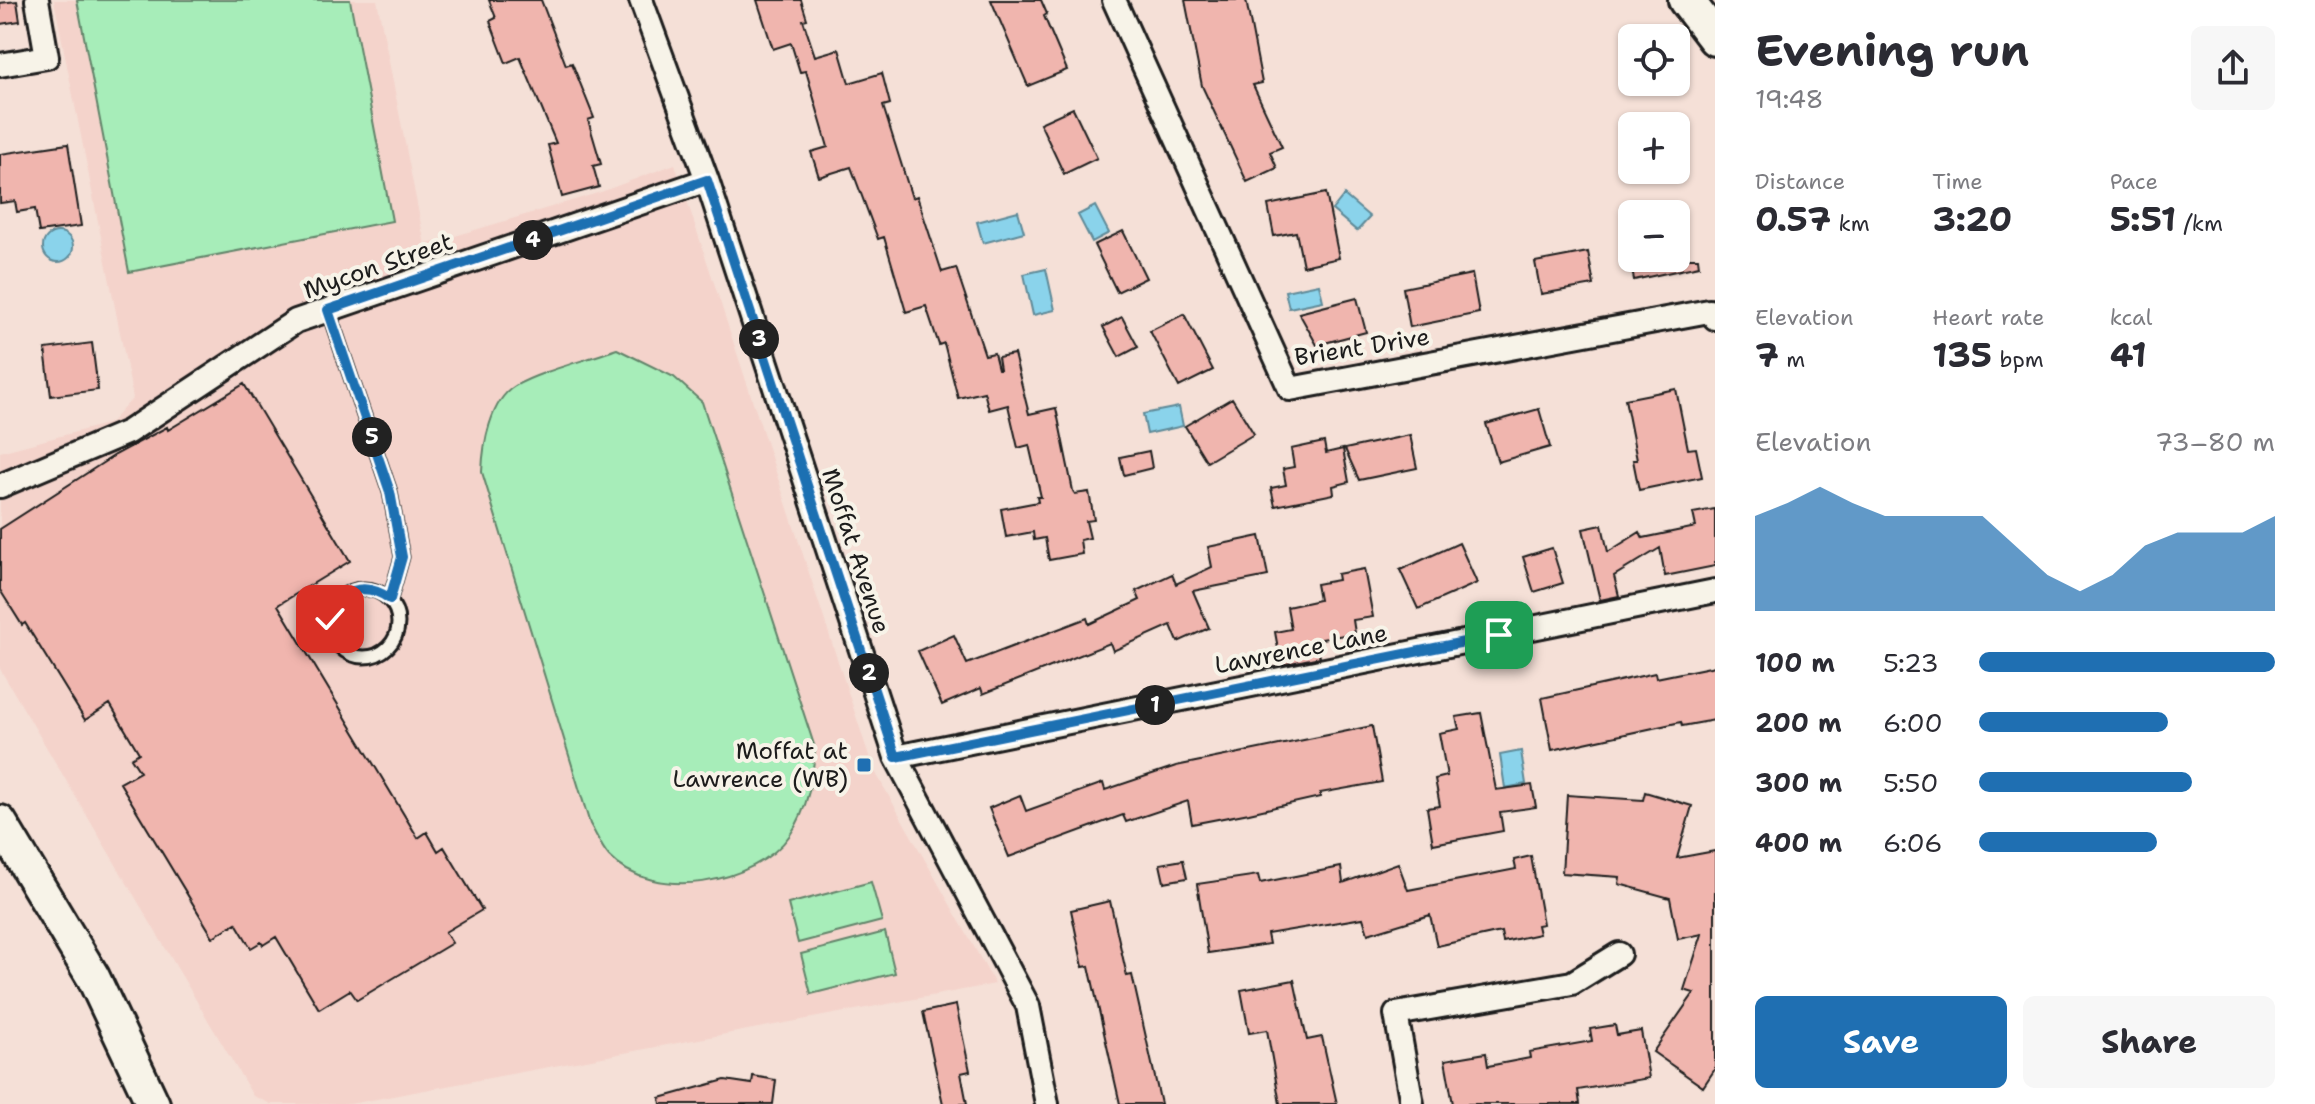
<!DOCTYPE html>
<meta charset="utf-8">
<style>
body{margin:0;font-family:"Shantell Sans",sans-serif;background:#f7f7f7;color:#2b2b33;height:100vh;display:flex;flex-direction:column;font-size:30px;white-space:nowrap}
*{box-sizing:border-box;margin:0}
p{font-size:26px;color:#7c7c81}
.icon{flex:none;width:44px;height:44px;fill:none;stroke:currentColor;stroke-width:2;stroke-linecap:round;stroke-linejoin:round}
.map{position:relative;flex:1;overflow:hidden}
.drawer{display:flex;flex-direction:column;background:#fff;width:600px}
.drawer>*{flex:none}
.fabs{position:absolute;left:1618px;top:24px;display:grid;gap:16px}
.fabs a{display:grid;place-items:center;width:72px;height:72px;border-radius:12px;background:#fff;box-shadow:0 2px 6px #0004;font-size:40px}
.pin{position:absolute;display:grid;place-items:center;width:68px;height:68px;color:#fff;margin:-34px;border-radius:16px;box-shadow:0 4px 12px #0006}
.km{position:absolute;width:40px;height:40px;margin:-20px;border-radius:50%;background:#222;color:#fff;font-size:22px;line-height:40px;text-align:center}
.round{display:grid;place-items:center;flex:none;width:84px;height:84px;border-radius:12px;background:#f7f7f7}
.headline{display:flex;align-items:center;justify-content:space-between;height:136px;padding:0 40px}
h1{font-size:44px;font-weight:700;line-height:60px}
.metrics{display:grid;grid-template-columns:repeat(3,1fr);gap:12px;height:136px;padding:8px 40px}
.metrics div{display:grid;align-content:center}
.metrics b{font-size:34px;font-weight:700}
.metrics small{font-size:22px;font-weight:400}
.metrics p{font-size:22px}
.chart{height:224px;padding:16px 40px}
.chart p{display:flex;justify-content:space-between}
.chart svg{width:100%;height:144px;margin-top:8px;fill:#1f6fb2;opacity:.7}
.primary-button{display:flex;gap:16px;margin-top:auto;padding:16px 40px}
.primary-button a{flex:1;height:92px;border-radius:12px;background:#1f6fb2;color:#fff;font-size:32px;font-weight:700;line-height:92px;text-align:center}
.primary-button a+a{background:#f7f7f7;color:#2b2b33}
ul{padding:0 40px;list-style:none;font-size:26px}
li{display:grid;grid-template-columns:128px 96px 1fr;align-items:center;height:60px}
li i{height:20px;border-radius:10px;background:#1f6fb2}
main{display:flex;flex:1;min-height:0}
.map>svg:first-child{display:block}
.built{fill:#f4d3cb}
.green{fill:#a7edb9;stroke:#62846a;stroke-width:2}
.water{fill:#8ad3eb;stroke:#5e8a98;stroke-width:2}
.building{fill:#f0b5ae;stroke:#1c1c1c;stroke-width:2}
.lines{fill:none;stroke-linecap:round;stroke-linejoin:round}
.lane-casing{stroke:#1c1c1c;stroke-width:17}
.street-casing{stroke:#1c1c1c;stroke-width:28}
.secondary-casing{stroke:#1c1c1c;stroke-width:38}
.primary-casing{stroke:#1c1c1c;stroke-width:40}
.lane{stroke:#f7f3e8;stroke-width:11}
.street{stroke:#f7f3e8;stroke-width:22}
.secondary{stroke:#f7f3e8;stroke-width:32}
.primary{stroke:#f7f3e8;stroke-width:34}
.route-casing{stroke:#fff;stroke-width:16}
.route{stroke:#1f6fb2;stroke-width:10}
.poi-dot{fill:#1f6fb2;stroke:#f7f3e8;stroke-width:3}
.labels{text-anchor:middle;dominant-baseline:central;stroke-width:8;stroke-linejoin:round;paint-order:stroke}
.street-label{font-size:24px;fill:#1c1c1c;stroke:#f7f3e8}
.poi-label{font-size:24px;fill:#1c1c1c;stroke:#f7f3e8;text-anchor:end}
</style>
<main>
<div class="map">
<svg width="1715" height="1104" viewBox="0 0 1715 1104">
<rect width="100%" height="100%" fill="#f5e0d7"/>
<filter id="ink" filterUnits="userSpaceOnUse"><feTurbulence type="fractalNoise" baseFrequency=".0125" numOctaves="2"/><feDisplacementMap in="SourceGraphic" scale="16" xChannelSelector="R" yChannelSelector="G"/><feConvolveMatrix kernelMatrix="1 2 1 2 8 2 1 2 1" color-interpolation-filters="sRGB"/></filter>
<g filter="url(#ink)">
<path class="built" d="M54,0H377L425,245L601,192L675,164L873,768L995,984L350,1104H271L253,1096L0,669V452L110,423L133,398Z"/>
<path class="green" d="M77,0H350L392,221L129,272Z
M617,349L674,377L702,402L815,748C813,778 808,809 790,835C755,885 653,903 609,856C601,847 596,834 590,824L482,472C483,445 490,401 515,386C538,372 590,359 617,349Z
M871,882L882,921L798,943L788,904Z
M885,932L895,973L811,994L801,954Z"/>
<path class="water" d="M1344,195L1370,217L1357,231L1332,210Z
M1095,206L1109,233L1092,242L1078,215Z
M1018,211L1024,232L983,243L977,222Z
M43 247a15 15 0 1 1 30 0a15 15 0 1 1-30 0Z
M1046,269L1055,310L1033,315L1024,274Z
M1319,284L1323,301L1289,308L1285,291Z
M1179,407L1183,426L1147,434L1143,414Z
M1521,751L1526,784L1505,788L1500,755Z"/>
<path class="building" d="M489,0H541L566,65L572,63L594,118L588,120L601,164L593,166L599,187L562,197L548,145L556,143L520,57L506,63L490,21L496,18Z
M757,0H801L807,19L803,20L815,56L839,49L849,83L882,73L890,104L883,106L912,198L917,196L942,272L956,268L985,355L994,353L998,369H1000L998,357L1014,354L1029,414L1056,408L1073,491L1075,494L1089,492L1094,520L1086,521L1090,538L1080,540L1082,554L1049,560L1045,538L1034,540L1033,532L1006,537L1001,509L1038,502L1037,497H1041L1029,445L1018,448L1008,405L989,410L984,392L958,398L944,343L939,345L926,306L906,312L884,237L878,239L851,167L819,177L811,152L828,147L806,71L800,72L791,43L773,49Z
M991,0H1041L1047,14L1044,16L1067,70L1028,86Z
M1185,0H1246L1262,83L1253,85L1282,147L1270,152L1277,168L1247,182L1202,86Z
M17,1L20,21L0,24V3Z
M1073,108L1097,158L1064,174L1040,123Z
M68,144L81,226L39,232L35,209L17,212L15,201L0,203V154Z
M1326,193L1339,258L1303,266L1296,232L1274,236L1268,205Z
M1123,231L1146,278L1117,292L1094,245Z
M1588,252L1594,285L1541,294L1535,262Z
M1630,258H1698L1699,266L1634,280Z
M1472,274L1479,313L1410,327L1403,288Z
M1357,298L1366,332L1317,345L1299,313Z
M1184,314L1213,370L1179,387L1150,331Z
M1122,317L1138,347L1119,357L1103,327Z
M92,343L98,390L51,396L45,349Z
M244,384L350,561L278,605L418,838L427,832L438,851L444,847L482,910L445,932L452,943L357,1000L350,990L319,1009L276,937L263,945L261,942L251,948L236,923L213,937L120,783L140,772L131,758L139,753L110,704L85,720L25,623L22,625L0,590V529L115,455L167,427L168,430Z
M1676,389L1688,449L1696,448L1702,477L1639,490L1633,460H1637L1625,399Z
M1232,398L1254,434L1207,462L1185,426Z
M1539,409L1550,447L1498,462L1486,424Z
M1410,435L1417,468L1359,480L1345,449Z
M1324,442L1326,453L1343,449L1349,482L1333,486L1334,494L1275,506L1271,488L1286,485L1283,469L1294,467L1291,449Z
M1149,451L1152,468L1124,475L1120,457Z
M1715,509V566L1665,576L1660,548L1614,576L1619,596L1600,600L1583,529L1602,525L1608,552L1640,532L1643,538L1696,527L1693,513Z
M1260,536L1268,576L1193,591L1209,628L1178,642L1171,625L1113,651L1110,643L983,694L981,688L942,705L918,651L954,635L967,664L1087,618L1089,624L1140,600L1136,591L1172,574L1176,584L1212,567L1208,547Z
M1459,543L1477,583L1418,609L1400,570Z
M1552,548L1563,583L1534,592L1523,557Z
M1364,569L1373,617L1353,620L1355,633L1316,640L1320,657L1281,665L1275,632L1291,629L1287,607L1319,600L1316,584L1338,580L1337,574Z
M1715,666V720L1682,726L1681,722L1552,750L1542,698L1655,673L1656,678Z
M1481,713L1496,790L1532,785L1536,807L1500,812L1503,831L1433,844L1427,808L1440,806L1435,779L1447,776L1439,733L1459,729L1456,717Z
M1372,726L1382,782L1320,793V797L1249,813L1192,824L1188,801L1126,822L1123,815L1009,857L989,808L1020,795L1026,811L1103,783L1105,790L1176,766Z
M1645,792L1692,806L1677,858L1715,851V1069L1703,1087L1653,1052L1694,993L1684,990L1702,934L1678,939L1670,898L1619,884L1620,877L1562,873L1567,795L1643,800Z
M1531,856L1543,924L1537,925L1539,934L1503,942L1501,932L1437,946L1430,915L1368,934L1363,918L1267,934L1269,944L1208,953L1197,884L1258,875L1260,883L1341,867L1343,883L1398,863L1408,890L1516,869L1514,860Z
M1183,860L1187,878L1164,882L1160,864Z
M1110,901L1127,976L1132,975L1161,1104H1120L1089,966L1083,967L1071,910Z
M1294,980L1307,1040L1322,1037L1337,1104H1280L1267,1030L1249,1033L1241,990Z
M956,1005L970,1071L961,1073L967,1104H943L923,1012Z
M1615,1025L1617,1035L1641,1031L1649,1078L1578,1090L1580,1104H1453L1445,1060L1486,1053L1488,1066L1530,1058L1529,1052L1592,1041L1590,1029Z
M753,1076L776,1080L773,1104H661L660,1098L725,1080L752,1084Z"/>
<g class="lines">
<defs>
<path id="lane" d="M328,310L390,492L402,557L390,599
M330 623a34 34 0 1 1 68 0a34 34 0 1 1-68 0Z"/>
<path id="street" d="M641,0L707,180L896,757L1028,1006L1047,1104
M1114,0L1290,389L1709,311L1715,318
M0,65L47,57L37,0
M0,486L128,432L296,321L707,180
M896,757L1715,591
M1412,1104L1396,1014L1572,983L1619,954"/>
<path id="secondary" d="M0,822L93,977L153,1104"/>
<path id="primary" d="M1686,0L1715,38"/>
</defs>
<use href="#lane" class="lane-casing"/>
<use href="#street" class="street-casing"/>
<use href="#secondary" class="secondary-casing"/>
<use href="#primary" class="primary-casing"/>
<use href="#lane" class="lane"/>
<use href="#street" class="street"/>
<use href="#secondary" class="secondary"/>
<use href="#primary" class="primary"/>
</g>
</g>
<g class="lines" filter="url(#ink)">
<defs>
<path id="route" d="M330,619C337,589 365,581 390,599L402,557L390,492L328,310L707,180L896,757L1499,635"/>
</defs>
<use href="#route" class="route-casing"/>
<use href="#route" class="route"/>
</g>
<rect class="poi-dot" x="856" y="757" width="16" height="16" rx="4"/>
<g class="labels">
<g class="street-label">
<text transform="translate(378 266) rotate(-19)">Mycon Street</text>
<text transform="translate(1362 347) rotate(-9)">Brient Drive</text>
<text transform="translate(856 551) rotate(72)">Moffat Avenue</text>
<text transform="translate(1301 649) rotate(-11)">Lawrence Lane</text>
</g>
<g class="poi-label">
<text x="848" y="751">Moffat at<tspan x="848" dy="28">Lawrence (WB)</tspan></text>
</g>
</g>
</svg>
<div class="fabs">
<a><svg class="icon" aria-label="locate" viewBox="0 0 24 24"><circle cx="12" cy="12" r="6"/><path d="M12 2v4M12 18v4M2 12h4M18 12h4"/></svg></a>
<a>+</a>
<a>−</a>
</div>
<div class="pin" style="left:1499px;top:635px;background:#1e9e55"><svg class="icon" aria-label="arrive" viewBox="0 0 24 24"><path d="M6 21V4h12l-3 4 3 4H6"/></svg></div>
<div class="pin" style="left:330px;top:619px;background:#d93025"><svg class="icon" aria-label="check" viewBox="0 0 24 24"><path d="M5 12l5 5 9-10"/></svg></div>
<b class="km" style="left:1155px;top:705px">1</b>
<b class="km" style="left:869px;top:673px">2</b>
<b class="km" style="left:759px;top:339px">3</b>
<b class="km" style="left:533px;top:240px">4</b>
<b class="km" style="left:372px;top:437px">5</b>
</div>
<section class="drawer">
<div class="headline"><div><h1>Evening run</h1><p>19:48</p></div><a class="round"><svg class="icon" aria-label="share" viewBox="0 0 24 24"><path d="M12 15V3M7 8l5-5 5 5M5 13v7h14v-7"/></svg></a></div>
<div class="metrics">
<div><p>Distance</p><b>0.57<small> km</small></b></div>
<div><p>Time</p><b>3:20</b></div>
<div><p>Pace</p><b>5:51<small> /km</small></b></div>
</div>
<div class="metrics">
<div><p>Elevation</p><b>7<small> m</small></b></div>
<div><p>Heart rate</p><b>135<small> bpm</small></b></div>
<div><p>kcal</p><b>41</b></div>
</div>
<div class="chart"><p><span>Elevation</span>73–80 m</p>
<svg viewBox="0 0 160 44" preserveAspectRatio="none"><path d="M0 44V15L10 11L20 6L30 11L40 15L50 15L60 15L70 15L80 24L90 33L100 38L110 33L120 24L130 20L140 20L150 20L160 15V44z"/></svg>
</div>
<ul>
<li><b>100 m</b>5:23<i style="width:100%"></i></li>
<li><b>200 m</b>6:00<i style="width:64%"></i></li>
<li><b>300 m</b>5:50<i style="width:72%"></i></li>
<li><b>400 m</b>6:06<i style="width:60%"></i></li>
</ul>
<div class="primary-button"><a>Save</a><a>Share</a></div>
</section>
</main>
